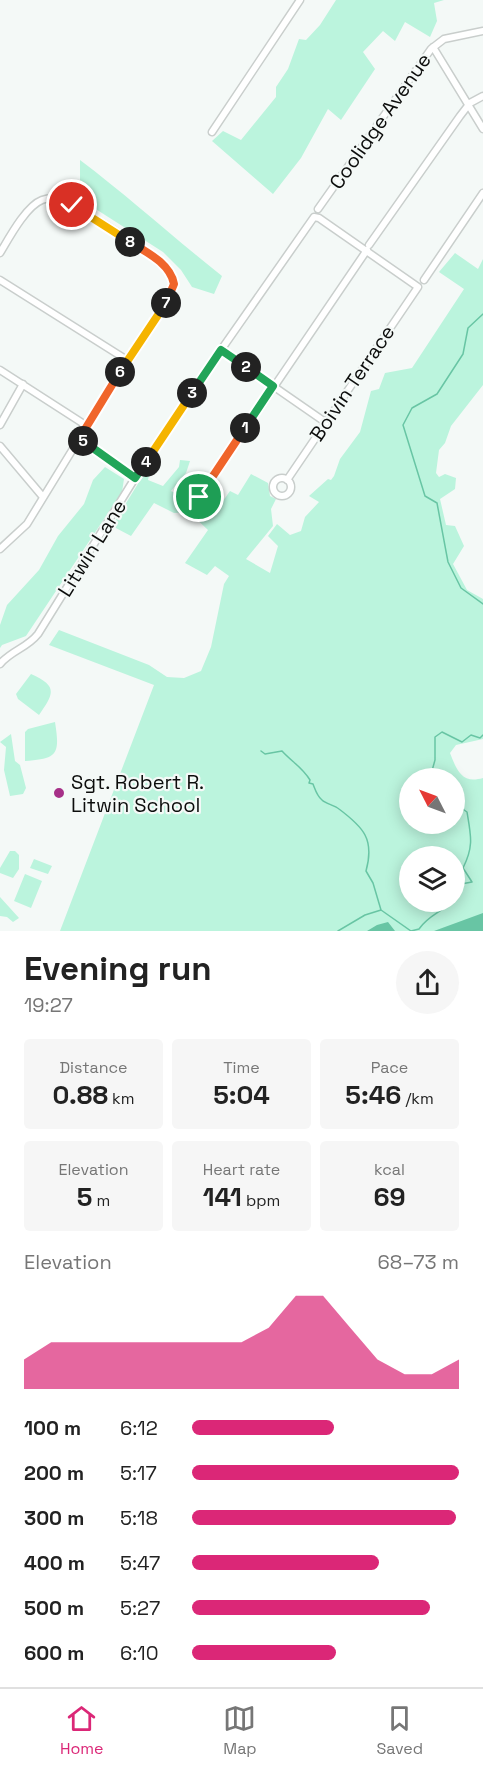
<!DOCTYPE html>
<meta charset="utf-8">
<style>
body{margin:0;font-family:"Space Grotesk",sans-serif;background:#f6f6f6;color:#222;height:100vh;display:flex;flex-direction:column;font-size:22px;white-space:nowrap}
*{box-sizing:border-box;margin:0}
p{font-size:20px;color:#767676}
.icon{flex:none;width:33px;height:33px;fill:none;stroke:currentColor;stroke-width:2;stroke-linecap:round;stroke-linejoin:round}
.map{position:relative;height:931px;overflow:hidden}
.panel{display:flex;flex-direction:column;background:#fff;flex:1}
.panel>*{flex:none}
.needle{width:39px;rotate:312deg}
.controls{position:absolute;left:399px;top:768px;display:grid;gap:12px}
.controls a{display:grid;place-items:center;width:66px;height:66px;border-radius:50%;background:#fff;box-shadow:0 3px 15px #0003;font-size:30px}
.pin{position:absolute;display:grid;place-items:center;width:51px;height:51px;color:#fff;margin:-26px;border:3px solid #fff;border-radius:50%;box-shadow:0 2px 6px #0007}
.km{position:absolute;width:30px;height:30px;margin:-15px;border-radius:50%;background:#222;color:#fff;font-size:16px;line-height:30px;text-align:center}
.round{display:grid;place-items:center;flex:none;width:63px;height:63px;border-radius:32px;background:#f6f6f6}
.overview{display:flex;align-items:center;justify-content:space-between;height:102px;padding:0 24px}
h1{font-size:33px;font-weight:800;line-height:45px}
.stats{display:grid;grid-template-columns:repeat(3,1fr);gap:9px;height:102px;padding:6px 24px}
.stats div{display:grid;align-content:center;border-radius:6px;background:#f6f6f6;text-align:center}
.stats b{font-size:26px;font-weight:800}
.stats small{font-size:16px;font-weight:400}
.stats p{font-size:16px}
.chart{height:168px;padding:12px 24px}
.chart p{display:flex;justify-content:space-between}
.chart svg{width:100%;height:108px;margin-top:6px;fill:#db2777;opacity:.7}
ul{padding:0 24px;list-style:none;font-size:20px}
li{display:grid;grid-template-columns:96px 72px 1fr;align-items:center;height:45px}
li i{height:15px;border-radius:8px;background:#db2777}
.tab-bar{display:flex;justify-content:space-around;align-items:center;height:84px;border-top:2px solid #e0e0e0;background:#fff;font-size:16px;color:#767676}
.tab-bar a{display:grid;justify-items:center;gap:3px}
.tab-bar .active{color:#db2777}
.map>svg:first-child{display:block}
.green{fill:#bbf4dd;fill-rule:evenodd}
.water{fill:#68c5a4}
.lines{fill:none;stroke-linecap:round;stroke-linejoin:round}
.stream{stroke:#68c5a4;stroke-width:1.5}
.street-casing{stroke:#c9cecc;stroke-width:9}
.street{stroke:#fff;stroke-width:6}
.split-1-casing{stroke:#fff;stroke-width:12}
.split-2-casing{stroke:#fff;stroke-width:12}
.split-3-casing{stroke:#fff;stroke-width:12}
.split-4-casing{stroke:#fff;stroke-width:12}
.split-5-casing{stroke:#fff;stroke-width:12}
.split-6-casing{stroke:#fff;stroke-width:12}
.split-7-casing{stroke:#fff;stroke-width:12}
.split-8-casing{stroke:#fff;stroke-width:12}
.split-9-casing{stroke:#fff;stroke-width:12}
.split-1{stroke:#f0652b;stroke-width:8}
.split-2{stroke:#22a559;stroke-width:8}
.split-3{stroke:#22a559;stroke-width:8}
.split-4{stroke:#f5b400;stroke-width:8}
.split-5{stroke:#22a559;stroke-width:8}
.split-6{stroke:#f0652b;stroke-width:8}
.split-7{stroke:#f5b400;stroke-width:8}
.split-8{stroke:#f0652b;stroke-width:8}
.split-9{stroke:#f5b400;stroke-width:8}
.poi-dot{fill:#a63088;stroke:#f4f9f7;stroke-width:2}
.labels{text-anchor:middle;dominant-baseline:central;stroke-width:4.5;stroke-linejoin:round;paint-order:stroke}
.street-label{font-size:20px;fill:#0c0d0c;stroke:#f4f9f7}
.poi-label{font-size:20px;fill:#0c0d0c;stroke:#f4f9f7;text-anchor:start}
</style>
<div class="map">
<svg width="483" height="931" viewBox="0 0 483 931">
<rect width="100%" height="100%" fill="#f4f9f7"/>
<path class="green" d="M336,0H444L434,3L437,21L430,37L405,22L395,41L383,31L363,52L375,69L341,120L328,109L301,158L273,194L212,141L223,131L241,140L276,97V87L288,69L299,39L306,40L320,25Z
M80,160C129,197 174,238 222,276L214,294L192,287L181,270L163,252L80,199Z
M455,253L478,269L483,259V385L451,426L445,443L439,450L436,473L439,477L445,474L456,478L455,489L440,499L446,525L455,526L464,546L453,564L467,590L483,599V739L456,745L450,753C457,771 462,784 483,778V931H60L154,685L49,645L59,630L149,665L167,677L184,678L201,671L211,647L224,584L229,576L215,566L207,575L185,563L208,530L189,512L174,513L154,503L131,536L112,526L147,469L150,471L148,480L163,486L179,467L180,460L190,461L186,473L171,491L200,504L205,499L218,508L230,491L238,495L251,474L268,483L270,496L276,499L271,509L273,526L246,559L270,573L278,546L268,536L277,524L290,535L301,531L305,517L319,502L309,496L328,479L331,480L334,476L340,459L360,432L371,391L379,389L385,373L412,368L464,289L439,272ZM410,778H454V824H410ZM410,856H454V902H410Z
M105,467L124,479L122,492L26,636L2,645L0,648V625L7,605L39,570L58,536L84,504L93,480Z
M31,674C58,686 54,693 39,715L18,699L16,694Z
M55,722C60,754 58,759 25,761V732L28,729Z
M11,734L15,761L20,765L26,788L23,794L10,796L4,770L6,747L0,742Z
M10,851H15L19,855V869L13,878L0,873V868Z
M34,859L52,866L48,874L30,868Z
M25,874L42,881L31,908L14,901Z
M0,897L19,918L13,922L7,917L0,916Z"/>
<path class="water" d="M483,913V931H434Z
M388,922L395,931H367L377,925Z"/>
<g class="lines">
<path class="stream" d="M483,314L468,328L463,354L437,394L412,408L403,425L425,496L437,503L448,562L461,588L483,604
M261,751L265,754L282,751C292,762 302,767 310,780L309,783L313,784C315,789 317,796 322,800C326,804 334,805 339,809C363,827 375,839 366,871L373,883L381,910
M430,778L435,760V737L442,732L462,742L471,735L480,738L483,735
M454,803L467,812C471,836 474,846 463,868L472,882L461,884L454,897
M338,931L365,915L381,910L411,931L419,929C429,915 439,914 451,902"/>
<defs>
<path id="street" d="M433,47L483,129
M212,132L300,0
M318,209L431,49L444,39L483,31
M369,245L460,116L470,103L483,96
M0,253C9,238 26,206 42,200C48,198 55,198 60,200C79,206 167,261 173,278C175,286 171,294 168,300L87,426
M0,280L127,360
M424,280L483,193
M221,350L325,422
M0,370L87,426L27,524L0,549
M0,425L23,384
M0,446L43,497
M135,478L221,350L314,217L319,218L418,287L287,480
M273 487a9 9 0 1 1 18 0a9 9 0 1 1-18 0Z
M199,497L367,250
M0,664C12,650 27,648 38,634L135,478L79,439"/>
</defs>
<use href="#street" class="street-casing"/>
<use href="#street" class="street"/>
</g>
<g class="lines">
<defs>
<path id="split-1" d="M199,497L245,428"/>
<path id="split-2" d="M245,428L273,386L246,367"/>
<path id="split-3" d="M192,393L221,350L246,367"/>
<path id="split-4" d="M146,462L192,393"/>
<path id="split-5" d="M83,441L135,478L146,462"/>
<path id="split-6" d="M83,441L79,439L120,372"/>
<path id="split-7" d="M120,372L166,303"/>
<path id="split-8" d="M130,242C146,252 170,263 174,284L166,303"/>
<path id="split-9" d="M72,205L130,242"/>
</defs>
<use href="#split-1" class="split-1-casing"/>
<use href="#split-2" class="split-2-casing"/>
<use href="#split-3" class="split-3-casing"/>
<use href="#split-4" class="split-4-casing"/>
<use href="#split-5" class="split-5-casing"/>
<use href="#split-6" class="split-6-casing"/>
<use href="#split-7" class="split-7-casing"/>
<use href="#split-8" class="split-8-casing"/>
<use href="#split-9" class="split-9-casing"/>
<use href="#split-1" class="split-1"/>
<use href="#split-2" class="split-2"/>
<use href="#split-3" class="split-3"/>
<use href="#split-4" class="split-4"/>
<use href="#split-5" class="split-5"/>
<use href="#split-6" class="split-6"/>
<use href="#split-7" class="split-7"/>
<use href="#split-8" class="split-8"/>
<use href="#split-9" class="split-9"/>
</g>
<circle class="poi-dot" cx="59" cy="793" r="6"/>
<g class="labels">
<g class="street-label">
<text transform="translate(380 121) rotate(-55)">Coolidge Avenue</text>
<text transform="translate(352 383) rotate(-56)">Boivin Terrace</text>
<text transform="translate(92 548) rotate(-58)">Litwin Lane</text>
</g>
<g class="poi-label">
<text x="71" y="782">Sgt. Robert R.<tspan x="71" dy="23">Litwin School</tspan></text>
</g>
</g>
</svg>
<div class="controls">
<a><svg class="needle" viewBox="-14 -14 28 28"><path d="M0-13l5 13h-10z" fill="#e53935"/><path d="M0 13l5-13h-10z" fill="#767676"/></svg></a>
<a><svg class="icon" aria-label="layers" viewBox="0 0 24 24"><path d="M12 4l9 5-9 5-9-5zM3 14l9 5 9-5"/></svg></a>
</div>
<div class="pin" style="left:199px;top:497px;background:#1e9e55"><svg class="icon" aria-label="arrive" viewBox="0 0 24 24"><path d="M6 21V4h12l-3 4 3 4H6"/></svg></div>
<div class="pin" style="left:72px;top:205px;background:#d93025"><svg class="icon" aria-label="check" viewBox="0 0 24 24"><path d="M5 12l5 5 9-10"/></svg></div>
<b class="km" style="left:245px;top:428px">1</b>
<b class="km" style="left:246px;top:367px">2</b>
<b class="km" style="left:192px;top:393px">3</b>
<b class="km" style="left:146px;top:462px">4</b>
<b class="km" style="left:83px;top:441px">5</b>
<b class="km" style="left:120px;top:372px">6</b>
<b class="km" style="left:166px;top:303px">7</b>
<b class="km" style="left:130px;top:242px">8</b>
</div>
<section class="panel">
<div class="overview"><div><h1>Evening run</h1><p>19:27</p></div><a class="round"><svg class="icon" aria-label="share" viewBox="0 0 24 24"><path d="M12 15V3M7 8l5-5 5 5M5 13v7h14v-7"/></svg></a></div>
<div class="stats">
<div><p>Distance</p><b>0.88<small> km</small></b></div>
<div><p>Time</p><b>5:04</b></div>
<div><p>Pace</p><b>5:46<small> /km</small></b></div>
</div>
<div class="stats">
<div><p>Elevation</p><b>5<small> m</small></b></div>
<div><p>Heart rate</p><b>141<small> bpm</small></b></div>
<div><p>kcal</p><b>69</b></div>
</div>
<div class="chart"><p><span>Elevation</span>68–73 m</p>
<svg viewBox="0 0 160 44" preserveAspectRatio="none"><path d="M0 44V32L10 25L20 25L30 25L40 25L50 25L60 25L70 25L80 25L90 19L100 6L110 6L120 19L130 32L140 38L150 38L160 32V44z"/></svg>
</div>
<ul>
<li><b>100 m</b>6:12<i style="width:53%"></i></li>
<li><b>200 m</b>5:17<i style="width:100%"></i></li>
<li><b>300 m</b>5:18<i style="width:99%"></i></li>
<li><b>400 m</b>5:47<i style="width:70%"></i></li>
<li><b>500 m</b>5:27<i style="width:89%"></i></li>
<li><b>600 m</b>6:10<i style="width:54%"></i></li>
</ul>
</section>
<nav class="tab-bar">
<a class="active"><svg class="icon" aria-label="home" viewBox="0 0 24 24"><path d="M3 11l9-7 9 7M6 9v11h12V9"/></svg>Home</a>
<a><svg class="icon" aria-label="map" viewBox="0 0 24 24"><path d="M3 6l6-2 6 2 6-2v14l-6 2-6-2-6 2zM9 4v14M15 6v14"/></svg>Map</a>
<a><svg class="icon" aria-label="saved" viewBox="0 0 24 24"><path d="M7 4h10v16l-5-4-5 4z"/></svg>Saved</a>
</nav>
